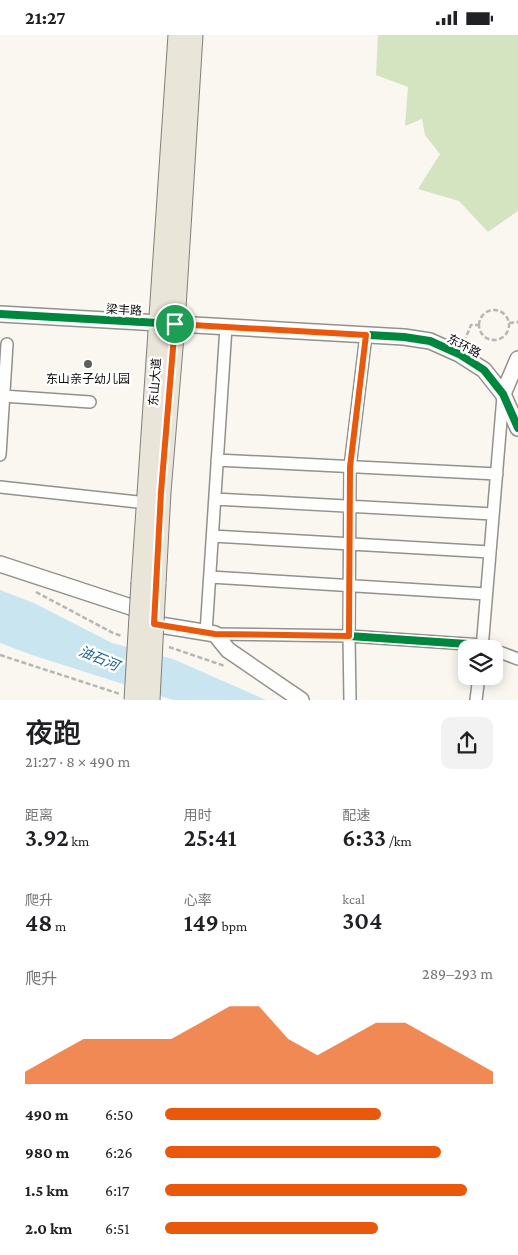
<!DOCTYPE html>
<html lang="zh">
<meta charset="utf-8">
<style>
body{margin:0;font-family:"Crimson Pro","Noto Sans SC",serif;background:#f2f2f2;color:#202124;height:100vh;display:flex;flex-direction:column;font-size:19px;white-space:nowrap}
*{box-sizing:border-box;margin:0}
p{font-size:16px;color:#757577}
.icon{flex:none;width:28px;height:28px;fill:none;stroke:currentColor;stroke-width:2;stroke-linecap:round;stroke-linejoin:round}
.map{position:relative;height:665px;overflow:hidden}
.panel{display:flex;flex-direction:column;background:#fff;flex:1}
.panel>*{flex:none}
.buttons{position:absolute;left:458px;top:605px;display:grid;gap:10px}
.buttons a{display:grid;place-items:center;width:45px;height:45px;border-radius:10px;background:#fff;box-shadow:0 2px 12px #0003;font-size:25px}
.pin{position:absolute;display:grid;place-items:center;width:42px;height:42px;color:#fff;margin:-21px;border:2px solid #fff;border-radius:50%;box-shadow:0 1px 5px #0007}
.round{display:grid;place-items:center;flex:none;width:52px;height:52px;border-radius:10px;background:#f2f2f2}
.overview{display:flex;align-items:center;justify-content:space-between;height:85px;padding:0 25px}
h1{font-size:28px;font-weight:600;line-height:38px}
.stats{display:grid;grid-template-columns:repeat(3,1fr);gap:8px;height:85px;padding:5px 25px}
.stats div{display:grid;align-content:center}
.stats b{font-size:25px;font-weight:600}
.stats small{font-size:14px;font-weight:400}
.stats p{font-size:14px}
.chart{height:140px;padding:10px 25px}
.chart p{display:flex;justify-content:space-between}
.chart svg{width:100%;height:90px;margin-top:5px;fill:#ea580c;opacity:.7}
ul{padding:0 25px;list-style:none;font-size:16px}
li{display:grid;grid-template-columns:80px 60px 1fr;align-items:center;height:38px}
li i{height:12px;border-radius:6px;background:#ea580c}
.status{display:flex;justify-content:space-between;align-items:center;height:35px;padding:0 25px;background:#fff;direction:ltr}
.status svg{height:14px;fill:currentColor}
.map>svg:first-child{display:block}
.forest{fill:#d5e4c0}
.water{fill:#c9e6f0}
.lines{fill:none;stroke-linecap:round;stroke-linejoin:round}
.minor-casing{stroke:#92918e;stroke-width:14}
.tertiary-casing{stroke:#92918e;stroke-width:18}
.primary-casing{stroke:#7f7f7b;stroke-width:21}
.path{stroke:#b7b6b5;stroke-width:2.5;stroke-dasharray:5 2.5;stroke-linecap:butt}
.minor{stroke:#fefefd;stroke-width:11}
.tertiary{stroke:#fefefd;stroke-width:15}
.primary{stroke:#eae5d9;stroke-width:19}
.primary-bridge-casing{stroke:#7f7f7b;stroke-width:21;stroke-linecap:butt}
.primary-bridge{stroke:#eae5d9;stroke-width:19}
.cycleway-casing{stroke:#fff;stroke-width:11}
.cycleway{stroke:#00873e;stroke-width:8}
.route-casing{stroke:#fff;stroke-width:10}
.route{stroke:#ea580c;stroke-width:6}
.poi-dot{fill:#5e5e5b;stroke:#fff;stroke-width:2}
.labels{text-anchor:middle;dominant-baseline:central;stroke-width:5;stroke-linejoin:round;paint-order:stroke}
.street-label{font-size:12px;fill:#0b0b0b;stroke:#fff}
.poi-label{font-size:12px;fill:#0b0b0b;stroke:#fff}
.water-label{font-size:14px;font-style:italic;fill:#206792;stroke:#fff}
</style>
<div class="status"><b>21:27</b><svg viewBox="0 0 49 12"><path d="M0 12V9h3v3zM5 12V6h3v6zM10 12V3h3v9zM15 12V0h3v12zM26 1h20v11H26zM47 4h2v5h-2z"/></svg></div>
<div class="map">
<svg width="518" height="665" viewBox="0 0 518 665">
<rect width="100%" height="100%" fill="#f9f7f0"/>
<path class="forest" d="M378,0H518V176L488,197L459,166L418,154L440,119L425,100L422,84L405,91L408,52L376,40Z"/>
<path class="water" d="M0,555L34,568L112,608L173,624L266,665H173L32,620L0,608Z"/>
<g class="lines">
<defs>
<path id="minor" d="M366,300L350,432L349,601L482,610L491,614
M3,361L90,367
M0,420L7,309
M217,425L497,439
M0,452L147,468
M215,464L493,479
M213,501L490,517
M210,542L486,559
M206,598L226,292
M215,599L349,601L350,665
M482,614L503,361
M494,615L518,624
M476,665L479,641"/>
<path id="tertiary" d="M0,279L404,302L430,306L459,319L484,335L503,359L518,393
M503,359L518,324
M0,529L140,575
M154,589L215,599L228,615L301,665"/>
<path id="primary" d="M141,548L178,0
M156,549L161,457L175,289L193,0"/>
</defs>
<use href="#minor" class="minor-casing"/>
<use href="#tertiary" class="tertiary-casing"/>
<use href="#primary" class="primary-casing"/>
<path class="path" d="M479 290a15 15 0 1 1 30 0a15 15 0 1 1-30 0Z
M509,288L518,287
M464,307L471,290H479
M36,557L113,598L122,601
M169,612L225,631
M0,620L120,659"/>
<use href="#minor" class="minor"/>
<use href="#tertiary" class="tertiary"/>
<use href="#primary" class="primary"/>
<defs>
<path id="primary-bridge" d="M134,665L141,548
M150,665L156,549"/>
</defs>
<use href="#primary-bridge" class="primary-bridge-casing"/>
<use href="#primary-bridge" class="primary-bridge"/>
<defs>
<path id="cycleway" d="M0,279L404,302L430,306L459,319L484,335L503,359L518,393
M366,300L350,432L349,601L482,610L491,614"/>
</defs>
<use href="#cycleway" class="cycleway-casing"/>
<use href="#cycleway" class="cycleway"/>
</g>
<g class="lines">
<defs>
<path id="route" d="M175,289L366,300L350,432L349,601L215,599L154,589L161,457Z"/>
</defs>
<use href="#route" class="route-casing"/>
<use href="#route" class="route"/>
</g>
<circle class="poi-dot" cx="88" cy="329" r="5"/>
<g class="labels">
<g class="street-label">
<text transform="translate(124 275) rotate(3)">梁丰路</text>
<text transform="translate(464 311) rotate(28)">东环路</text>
<text transform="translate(155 347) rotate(-86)">东山大道</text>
</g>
<g class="poi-label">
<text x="88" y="344">东山亲子幼儿园</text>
</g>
<g class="water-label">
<text transform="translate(99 623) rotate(23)">油石河</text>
</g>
</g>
</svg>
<div class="buttons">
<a><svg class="icon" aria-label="layers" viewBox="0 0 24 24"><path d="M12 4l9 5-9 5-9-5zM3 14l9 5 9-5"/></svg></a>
</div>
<div class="pin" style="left:175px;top:289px;background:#1e9e55"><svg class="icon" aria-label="arrive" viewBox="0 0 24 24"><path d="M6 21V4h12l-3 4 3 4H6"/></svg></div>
</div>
<section class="panel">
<div class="overview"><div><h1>夜跑</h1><p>21:27 · 8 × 490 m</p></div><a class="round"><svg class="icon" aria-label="share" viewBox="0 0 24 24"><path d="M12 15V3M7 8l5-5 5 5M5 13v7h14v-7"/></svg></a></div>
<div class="stats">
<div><p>距离</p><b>3.92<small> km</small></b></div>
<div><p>用时</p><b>25:41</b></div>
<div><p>配速</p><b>6:33<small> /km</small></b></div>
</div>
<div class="stats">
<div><p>爬升</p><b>48<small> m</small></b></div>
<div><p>心率</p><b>149<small> bpm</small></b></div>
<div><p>kcal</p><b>304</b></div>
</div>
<div class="chart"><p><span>爬升</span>289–293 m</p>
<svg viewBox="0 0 160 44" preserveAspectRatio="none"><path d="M0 44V38L10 30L20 22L30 22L40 22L50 22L60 14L70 6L80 6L90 22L100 30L110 22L120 14L130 14L140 22L150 30L160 38V44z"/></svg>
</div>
<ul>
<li><b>490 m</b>6:50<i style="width:66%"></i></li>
<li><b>980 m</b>6:26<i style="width:84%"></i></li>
<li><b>1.5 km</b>6:17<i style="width:92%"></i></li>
<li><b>2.0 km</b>6:51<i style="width:65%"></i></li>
</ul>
</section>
